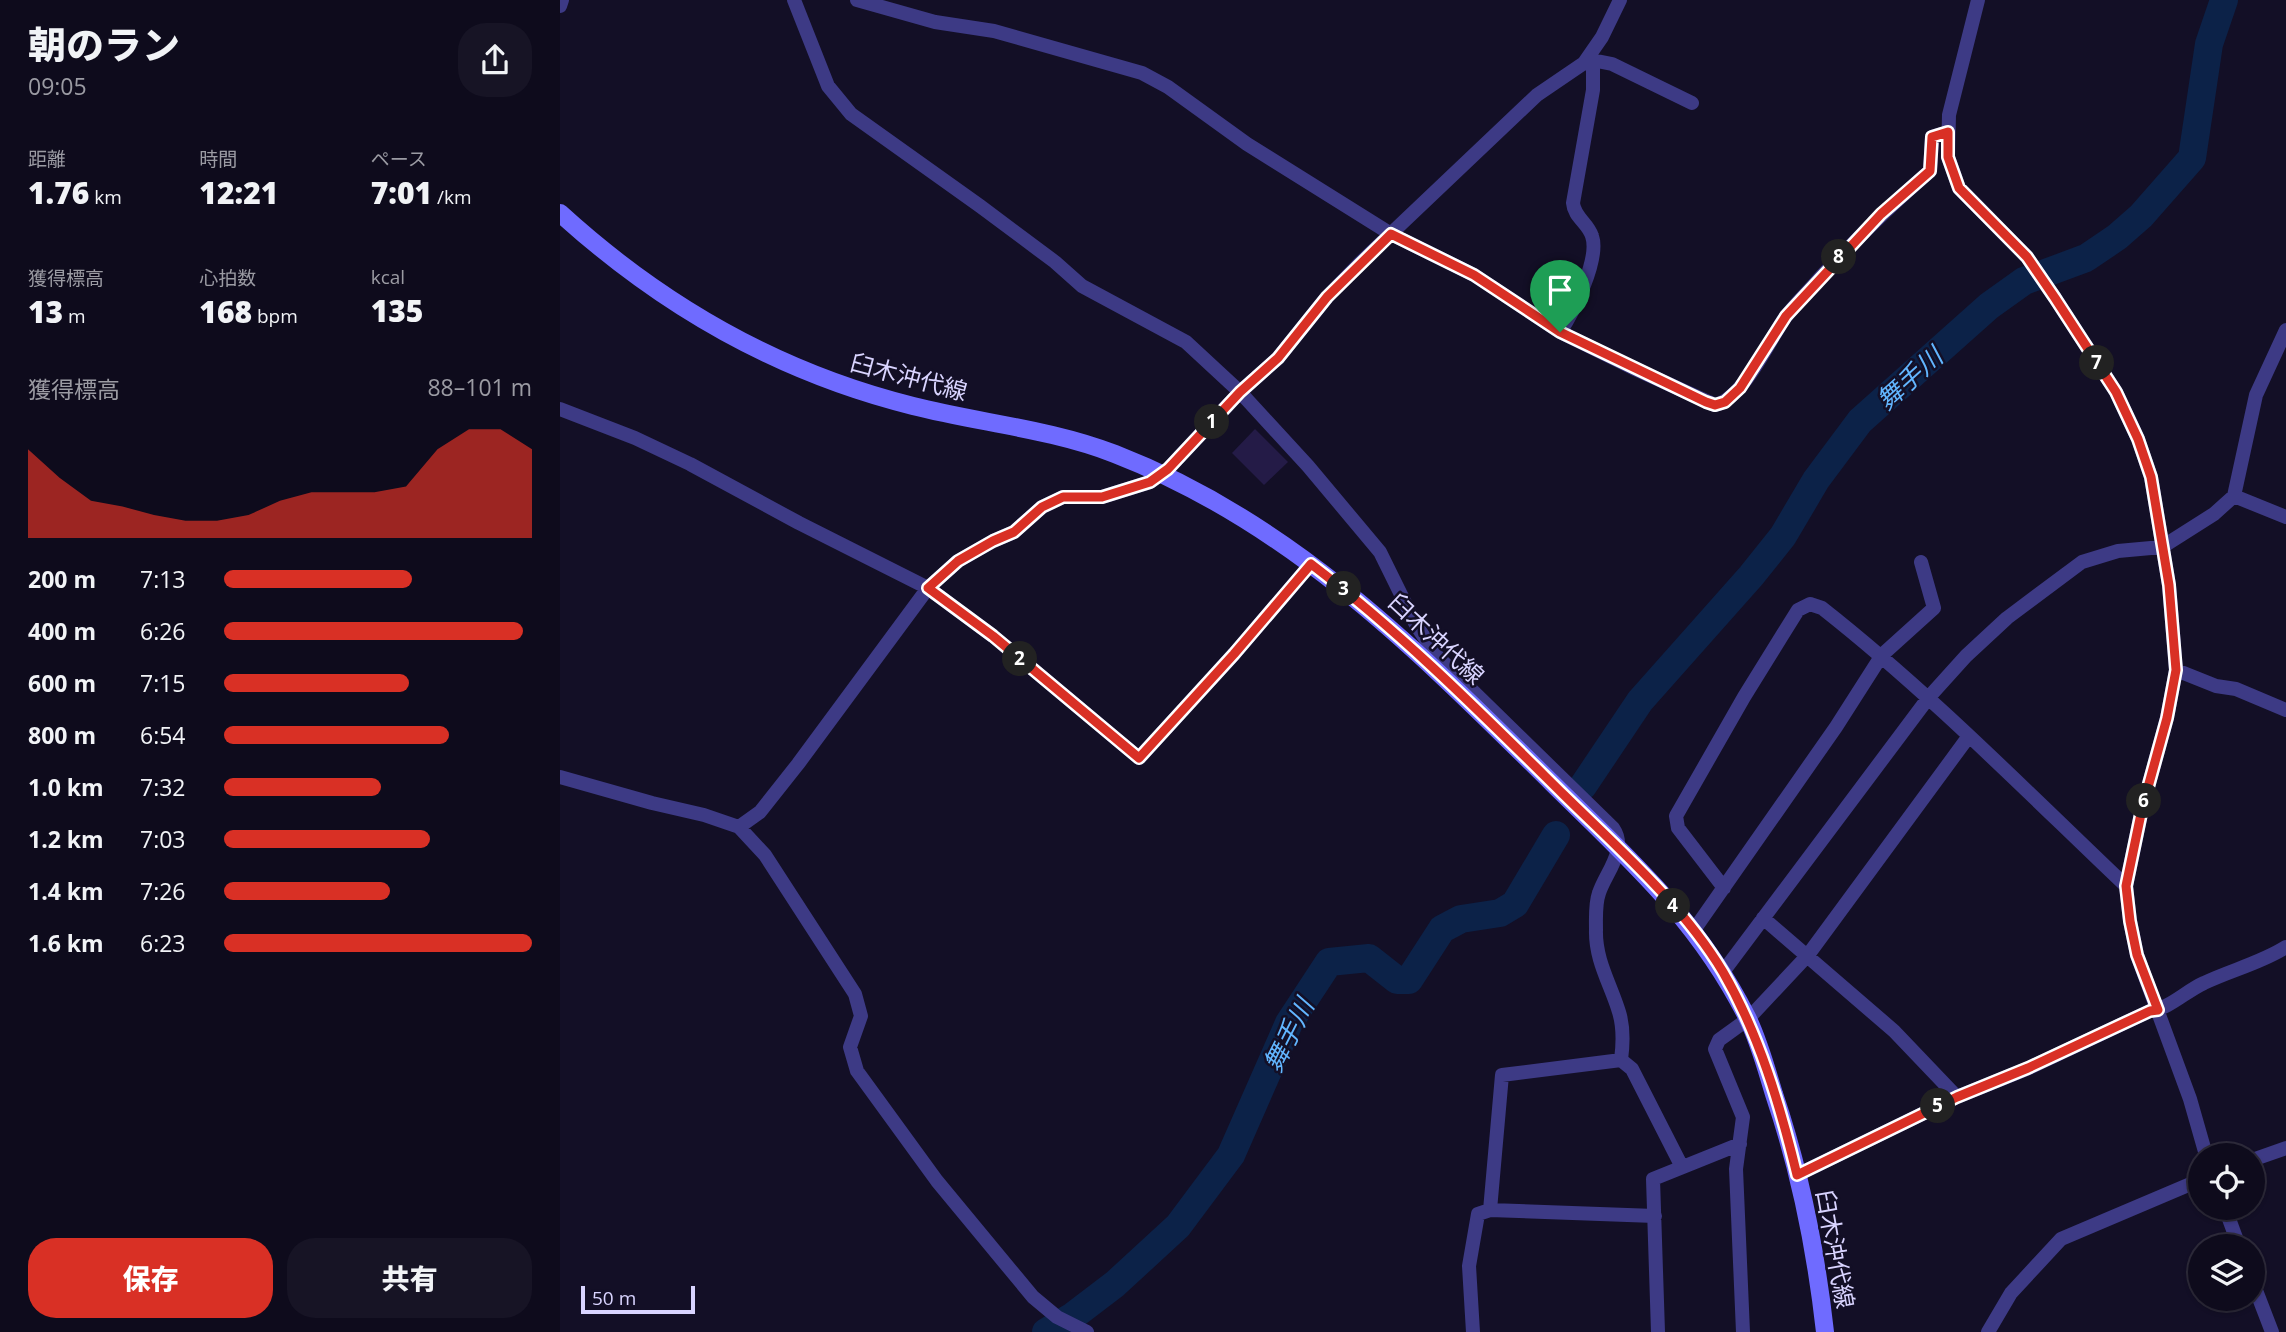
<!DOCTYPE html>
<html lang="ja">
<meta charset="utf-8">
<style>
body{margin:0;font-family:"Open Sans","Noto Sans JP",sans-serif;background:#171425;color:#f1f3f6;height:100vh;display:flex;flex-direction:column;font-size:26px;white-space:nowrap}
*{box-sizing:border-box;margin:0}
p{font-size:23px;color:#9b9ba3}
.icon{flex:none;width:38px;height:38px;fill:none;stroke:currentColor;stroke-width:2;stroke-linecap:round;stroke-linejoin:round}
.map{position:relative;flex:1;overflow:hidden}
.panel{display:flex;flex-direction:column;background:#0e0b1c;width:560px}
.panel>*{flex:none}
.buttons{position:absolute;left:1628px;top:1143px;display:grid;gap:14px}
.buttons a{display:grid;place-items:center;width:77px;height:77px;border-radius:50%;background:#0e0b1c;box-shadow:0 2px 5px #0004,0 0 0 2px #2e2b3b;font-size:35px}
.scale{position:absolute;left:21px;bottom:18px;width:114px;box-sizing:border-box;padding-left:7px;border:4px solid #d9d4ff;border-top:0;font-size:19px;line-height:24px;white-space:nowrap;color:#d9d4ff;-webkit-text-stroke:5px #130f26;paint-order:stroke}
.pin{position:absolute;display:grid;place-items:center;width:60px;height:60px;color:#fff;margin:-72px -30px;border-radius:50% 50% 50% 0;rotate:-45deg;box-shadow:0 0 7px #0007}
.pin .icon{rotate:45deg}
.km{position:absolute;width:35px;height:35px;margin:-18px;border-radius:50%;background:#222;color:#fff;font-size:19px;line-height:35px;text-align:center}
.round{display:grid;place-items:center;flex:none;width:74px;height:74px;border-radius:28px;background:#171425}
.head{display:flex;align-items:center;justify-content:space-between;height:119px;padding:0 28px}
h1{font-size:38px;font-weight:800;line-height:52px}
.metrics{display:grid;grid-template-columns:repeat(3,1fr);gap:10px;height:119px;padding:7px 28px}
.metrics div{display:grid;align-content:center}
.metrics b{font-size:30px;font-weight:800}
.metrics small{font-size:19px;font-weight:400}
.metrics p{font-size:19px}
.chart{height:196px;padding:14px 28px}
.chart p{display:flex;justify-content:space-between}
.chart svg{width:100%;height:126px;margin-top:7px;fill:#d93025;opacity:.7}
.button{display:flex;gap:14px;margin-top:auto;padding:14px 28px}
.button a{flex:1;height:80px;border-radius:28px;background:#d93025;color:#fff;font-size:28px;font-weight:800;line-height:80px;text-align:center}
.button a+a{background:#171425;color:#f1f3f6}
ul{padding:0 28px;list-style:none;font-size:23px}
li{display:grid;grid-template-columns:112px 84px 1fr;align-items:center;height:52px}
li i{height:18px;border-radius:9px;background:#d93025}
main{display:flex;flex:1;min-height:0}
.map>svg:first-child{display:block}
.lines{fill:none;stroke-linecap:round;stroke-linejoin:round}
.river{stroke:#0c2248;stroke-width:28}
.building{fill:#241b47}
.minor{stroke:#3d3a85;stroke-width:14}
.secondary{stroke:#6f6bff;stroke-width:18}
.route-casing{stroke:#fff;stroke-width:14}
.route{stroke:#d93025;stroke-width:9}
.labels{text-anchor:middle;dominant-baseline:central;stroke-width:5;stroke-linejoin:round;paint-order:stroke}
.street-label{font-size:24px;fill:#d9d4ff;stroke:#130f26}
.water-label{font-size:26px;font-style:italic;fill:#62b6ff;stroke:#130f26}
</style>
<main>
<section class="panel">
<div class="head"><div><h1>朝のラン</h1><p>09:05</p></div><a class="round"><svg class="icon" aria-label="share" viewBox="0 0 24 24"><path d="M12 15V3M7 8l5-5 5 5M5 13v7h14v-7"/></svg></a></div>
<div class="metrics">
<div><p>距離</p><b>1.76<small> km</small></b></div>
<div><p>時間</p><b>12:21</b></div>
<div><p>ペース</p><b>7:01<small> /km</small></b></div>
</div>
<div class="metrics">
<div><p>獲得標高</p><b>13<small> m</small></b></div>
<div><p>心拍数</p><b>168<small> bpm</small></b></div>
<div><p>kcal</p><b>135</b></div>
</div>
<div class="chart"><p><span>獲得標高</span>88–101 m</p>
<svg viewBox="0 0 160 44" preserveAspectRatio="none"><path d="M0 44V13L10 23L20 31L30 33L40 36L50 38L60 38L70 36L80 31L90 28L100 28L110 28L120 26L130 13L140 6L150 6L160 13V44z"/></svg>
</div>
<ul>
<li><b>200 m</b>7:13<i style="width:61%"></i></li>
<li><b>400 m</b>6:26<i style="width:97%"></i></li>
<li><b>600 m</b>7:15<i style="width:60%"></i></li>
<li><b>800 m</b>6:54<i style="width:73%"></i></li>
<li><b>1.0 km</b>7:32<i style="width:51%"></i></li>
<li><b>1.2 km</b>7:03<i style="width:67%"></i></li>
<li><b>1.4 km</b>7:26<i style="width:54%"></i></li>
<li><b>1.6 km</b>6:23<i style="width:100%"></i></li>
</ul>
<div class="button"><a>保存</a><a>共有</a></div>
</section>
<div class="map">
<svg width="1726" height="1332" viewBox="0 0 1726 1332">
<rect width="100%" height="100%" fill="#130f26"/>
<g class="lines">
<path class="river" d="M1023,786L1080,701L1191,576L1223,536L1256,480L1300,421L1429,306L1464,281L1526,258L1557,237L1581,216L1632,158L1649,44L1664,0
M486,1332L513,1316L555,1284L618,1226L671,1155L729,1023L769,962L809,958L837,980H849L882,929L901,919L940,913L955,904L996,835"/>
</g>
<path class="building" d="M695,429L728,462L704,485L672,453Z"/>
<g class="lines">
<path class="minor" d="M234,0L268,86L291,114L420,206L495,262L522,286L626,342L680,392L748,466L820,552L856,625L877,656L1053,828C1068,850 1046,872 1039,893C1035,904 1036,918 1036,930C1035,960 1051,985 1059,1012C1064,1028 1063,1045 1061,1060
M297,0L375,22L434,31L582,73L608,87L687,144L831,234L914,275L1000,332L1073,368L1155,405C1183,398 1208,343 1224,319C1234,305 1248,292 1259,279C1294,241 1331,205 1370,171L1372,137L1388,132
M1418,0L1389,115L1388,157L1399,188L1467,257L1495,298L1556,392L1578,439L1591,477L1609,585L1616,670L1607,718L1582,809L1566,886L1570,921L1577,955L1630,1099L1646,1155
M0,6L2,0
M1000,332C1013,313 1040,259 1032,236C1028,223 1014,217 1013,203L1033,90V69L1027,59L1052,64L1132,103
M0,409L75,438L130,464L239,523L368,588L433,636L579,758L674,654L751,564
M1674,496L1696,395L1726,330
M1616,670L1656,686L1676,689L1726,710
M0,777L92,803L144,815L179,827L205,855L295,994L301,1016L290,1047L297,1071L377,1181L473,1297L497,1317L527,1332
M179,827L200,812L238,764L368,588L398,561L433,541L454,532L482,507L503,497H542L590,482L608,469L680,392L718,358L767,297L799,264L977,95L1024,63L1042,37L1060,0
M1164,888L1118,828L1116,816L1184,697L1223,634L1238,610L1250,604L1262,608C1370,693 1466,791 1566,886
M1203,918L1334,1031L1397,1097
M1134,930L1276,727L1322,655L1374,608L1361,562
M1163,972L1369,697L1406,656L1447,618L1522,562L1558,551L1602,547L1654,514L1674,496L1726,517
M1692,1160L1726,1148
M1237,1175L1397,1097L1469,1068L1590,1011C1609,1009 1626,991 1644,983C1671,970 1701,963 1726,947
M1665,1208L1679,1246
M930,1210L942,1075L1061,1060L1072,1069L1122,1167
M1692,1280L1712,1332
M913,1332L909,1266L918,1214L930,1210L1095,1216
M1098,1332L1093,1179L1180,1144
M1183,1332L1176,1169L1183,1117L1155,1049L1159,1040L1188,1019L1248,955L1409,736
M1428,1332L1451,1293L1501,1239L1640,1180"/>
<path class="secondary" d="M0,213C101,305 220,373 353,406C420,423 491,429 555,454C733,523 859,652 992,783C1068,858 1138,919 1187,1017C1199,1041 1206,1068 1214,1094C1240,1171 1256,1251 1265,1332"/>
</g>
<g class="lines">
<defs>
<path id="route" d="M1388,132V157L1399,188L1467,257L1495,298L1556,392L1578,439L1591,477L1609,585L1616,670L1607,718L1582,809L1566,886L1570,921L1577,955L1598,1010L1590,1011L1468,1068L1397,1097L1237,1175C1220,1105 1199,1034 1163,972C1122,904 1060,850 1004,795C921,713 844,635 751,564L674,654L579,758L433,636L368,588L398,561L433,541L454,532L482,507L503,497H542L590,482L608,469L680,392L718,358L767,297L831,234L914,275L1000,332L1146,402L1155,405L1165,402L1180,388L1226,316L1321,214L1370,171L1372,137Z"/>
</defs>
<use href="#route" class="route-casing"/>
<use href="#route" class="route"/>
</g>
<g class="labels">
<g class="street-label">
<text transform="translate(349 376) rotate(15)">臼木沖代線</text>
<text transform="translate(877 638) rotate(43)">臼木沖代線</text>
<text transform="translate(1276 1249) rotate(80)">臼木沖代線</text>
</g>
<g class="water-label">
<text transform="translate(1349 378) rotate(-42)">舞手川</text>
<text transform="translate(728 1035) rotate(-63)">舞手川</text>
</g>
</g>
</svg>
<div class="buttons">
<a><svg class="icon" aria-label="locate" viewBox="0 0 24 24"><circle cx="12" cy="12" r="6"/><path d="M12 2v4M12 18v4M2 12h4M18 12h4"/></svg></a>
<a><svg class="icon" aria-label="layers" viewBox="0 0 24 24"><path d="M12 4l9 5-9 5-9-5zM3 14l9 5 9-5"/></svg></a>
</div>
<div class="scale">50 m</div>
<div class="pin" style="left:1000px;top:332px;background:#1e9e55"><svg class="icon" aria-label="arrive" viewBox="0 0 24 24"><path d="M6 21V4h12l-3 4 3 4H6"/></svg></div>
<b class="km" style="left:652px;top:422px">1</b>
<b class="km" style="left:460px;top:659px">2</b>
<b class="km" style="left:784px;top:589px">3</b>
<b class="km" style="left:1113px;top:906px">4</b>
<b class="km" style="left:1378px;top:1106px">5</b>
<b class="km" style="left:1584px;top:801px">6</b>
<b class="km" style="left:1537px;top:363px">7</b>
<b class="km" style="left:1279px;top:257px">8</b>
</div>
</main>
